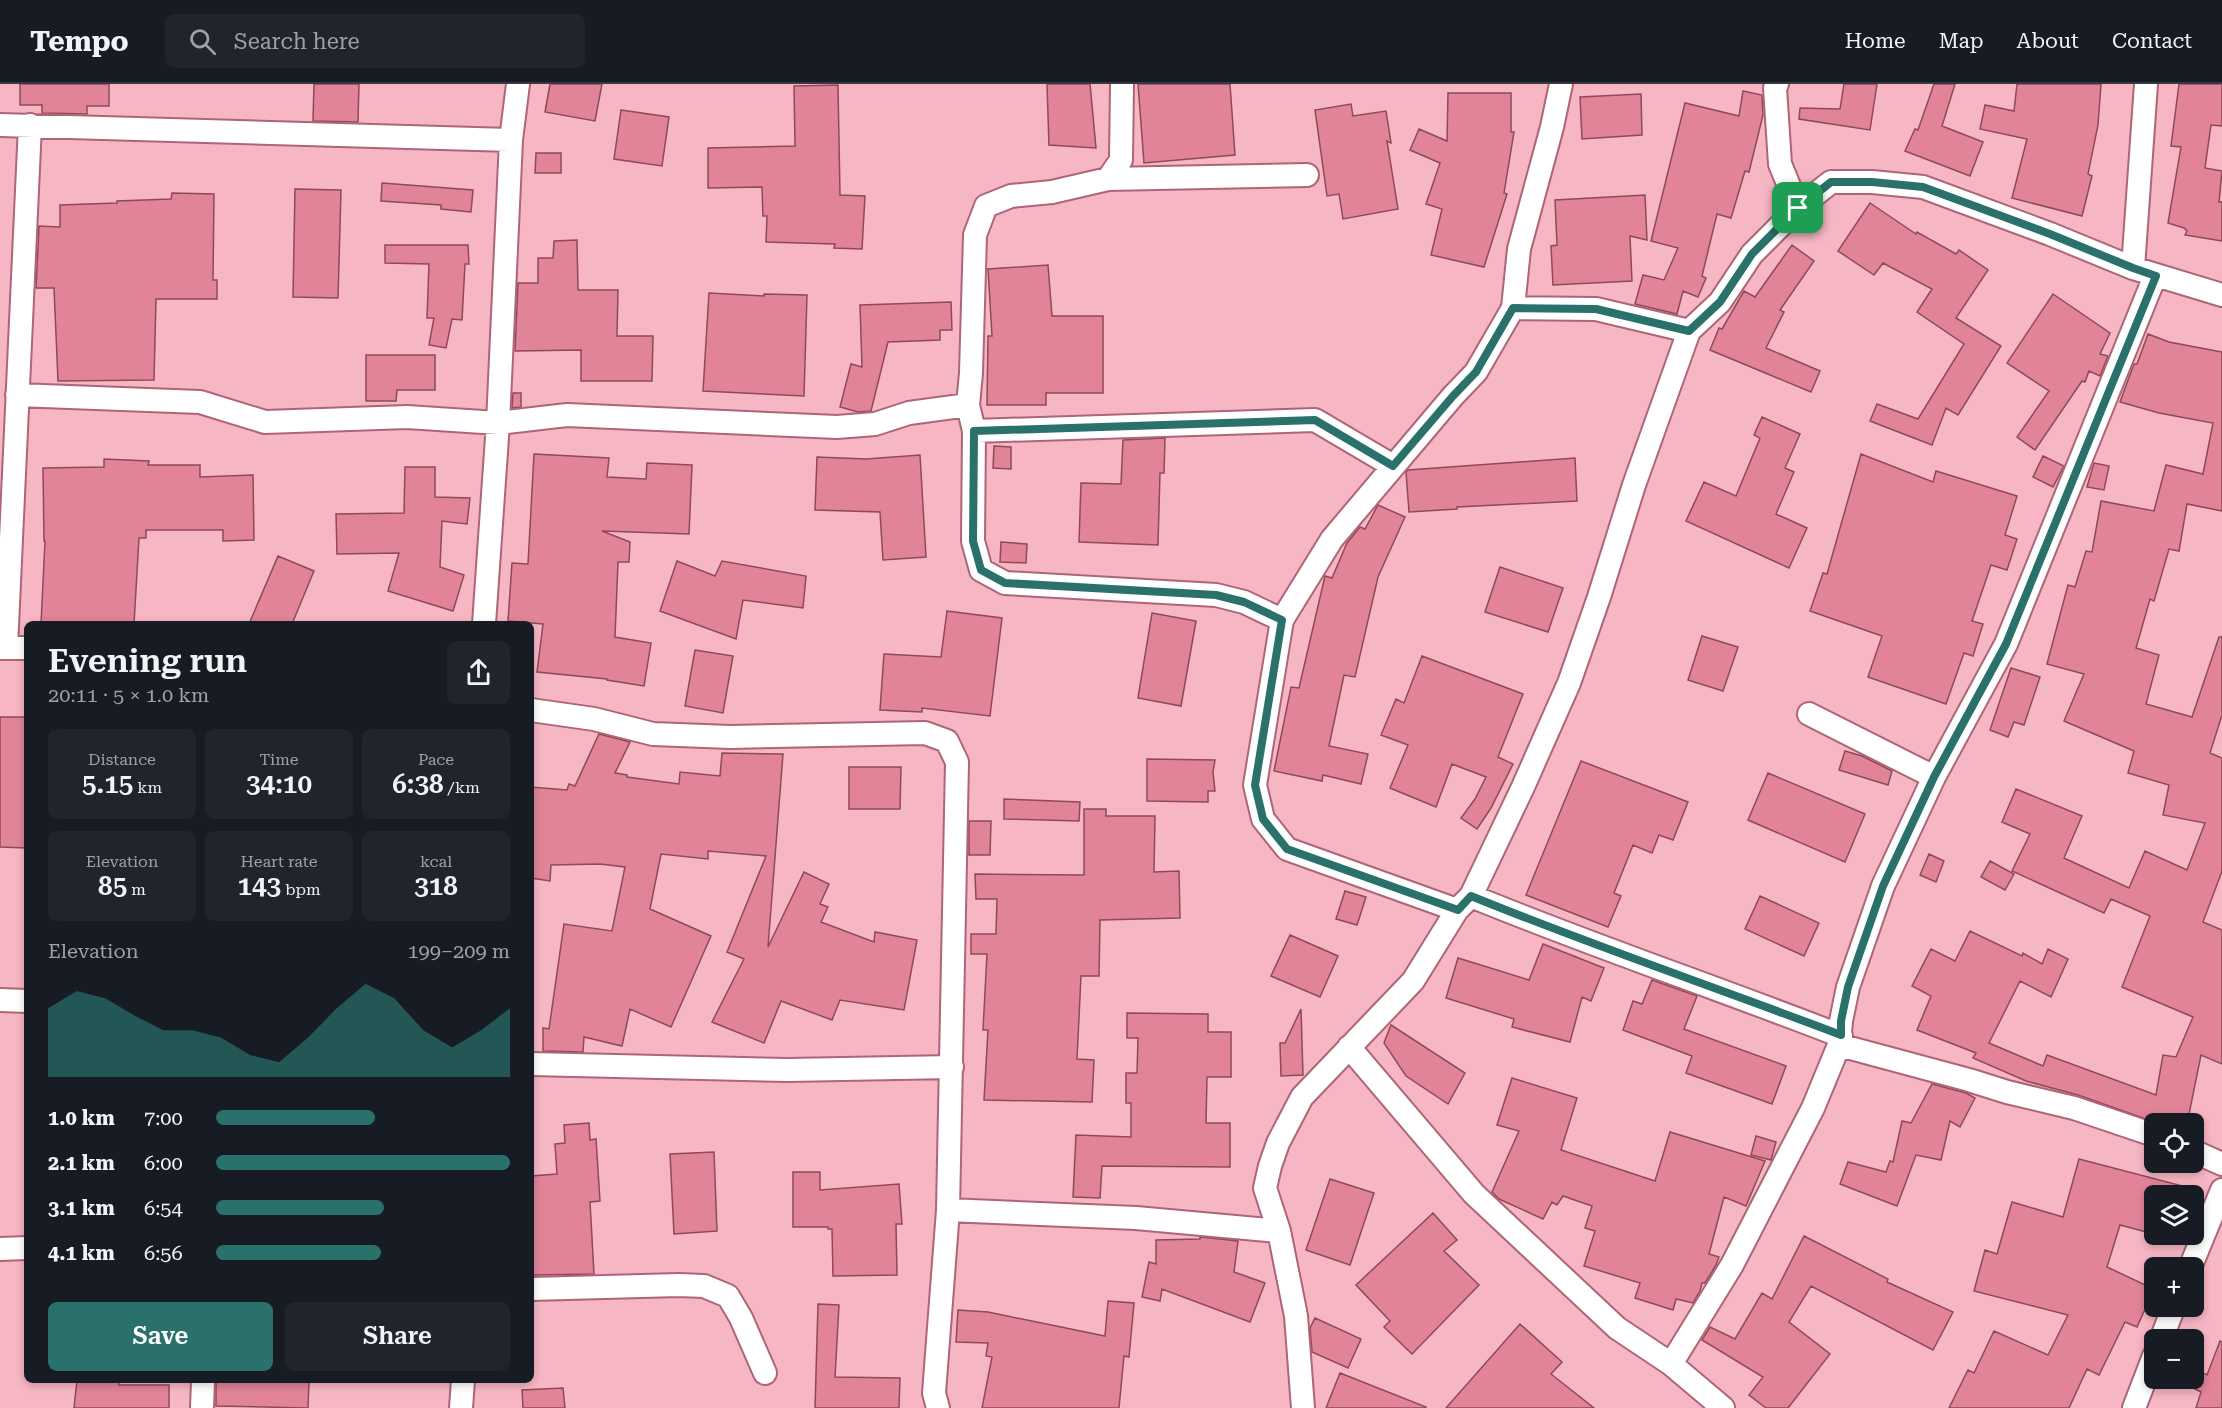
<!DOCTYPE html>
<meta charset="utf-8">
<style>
body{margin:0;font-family:"Roboto Serif",serif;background:#20242c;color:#f1f3f6;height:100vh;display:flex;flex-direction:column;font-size:22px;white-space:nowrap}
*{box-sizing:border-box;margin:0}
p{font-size:20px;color:#9ea1a6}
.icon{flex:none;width:33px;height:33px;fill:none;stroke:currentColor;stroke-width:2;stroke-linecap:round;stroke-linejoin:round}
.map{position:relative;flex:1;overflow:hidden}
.details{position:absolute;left:24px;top:537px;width:510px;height:762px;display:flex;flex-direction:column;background:#171b24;border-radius:9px;box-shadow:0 3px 9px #0003}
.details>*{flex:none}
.controls{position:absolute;left:2144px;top:1029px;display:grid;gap:12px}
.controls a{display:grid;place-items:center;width:60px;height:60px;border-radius:9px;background:#171b24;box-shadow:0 3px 9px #0003;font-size:30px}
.pin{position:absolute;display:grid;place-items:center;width:51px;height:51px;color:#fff;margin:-26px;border-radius:12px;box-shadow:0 3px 9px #0006}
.round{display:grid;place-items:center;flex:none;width:63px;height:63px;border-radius:9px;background:#20242c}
.head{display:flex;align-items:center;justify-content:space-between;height:102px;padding:0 24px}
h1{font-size:33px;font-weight:600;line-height:45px}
.figures{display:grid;grid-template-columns:repeat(3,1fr);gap:9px;height:102px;padding:6px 24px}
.figures div{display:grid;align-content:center;border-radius:9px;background:#20242c;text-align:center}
.figures b{font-size:26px;font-weight:600}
.figures small{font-size:16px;font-weight:400}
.figures p{font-size:16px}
.chart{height:168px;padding:12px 24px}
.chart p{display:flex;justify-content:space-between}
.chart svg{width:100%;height:108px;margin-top:6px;fill:#29716a;opacity:.7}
.cta{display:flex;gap:12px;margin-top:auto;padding:12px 24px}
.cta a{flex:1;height:69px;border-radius:9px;background:#29716a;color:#fff;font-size:24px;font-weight:600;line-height:69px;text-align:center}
.cta a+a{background:#20242c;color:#f1f3f6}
ul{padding:0 24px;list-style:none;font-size:20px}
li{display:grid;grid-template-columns:96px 72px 1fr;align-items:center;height:45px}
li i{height:15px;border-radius:8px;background:#29716a}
header{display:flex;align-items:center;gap:36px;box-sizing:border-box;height:84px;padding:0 30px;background:#171b24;border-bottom:2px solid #363941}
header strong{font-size:28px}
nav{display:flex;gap:33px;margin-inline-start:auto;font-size:21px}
.search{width:420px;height:54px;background:#20242c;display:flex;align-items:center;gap:15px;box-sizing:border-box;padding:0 21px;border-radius:9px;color:#9ea1a6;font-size:22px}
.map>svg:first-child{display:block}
.building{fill:#e18498;stroke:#8f4959;stroke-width:1.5}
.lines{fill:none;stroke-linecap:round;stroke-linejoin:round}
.minor-casing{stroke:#ae6575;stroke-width:26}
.minor{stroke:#fff;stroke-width:22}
.route-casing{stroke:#fff;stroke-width:12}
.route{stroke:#29716a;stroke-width:8}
</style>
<header>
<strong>Tempo</strong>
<div class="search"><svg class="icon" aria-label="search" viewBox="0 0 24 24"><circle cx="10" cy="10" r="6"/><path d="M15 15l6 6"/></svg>Search here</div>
<nav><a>Home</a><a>Map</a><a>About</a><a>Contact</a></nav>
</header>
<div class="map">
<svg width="2222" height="1324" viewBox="0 0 2222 1324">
<rect width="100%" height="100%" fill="#f7b6c3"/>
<path class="building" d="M20,0H109V22H87V30L42,29V21H20Z
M314,0H359L358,38L313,37Z
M550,0H602L595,37L545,28Z
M1047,0H1090L1096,64L1049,61Z
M1138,0H1230L1235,71L1144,79Z
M1844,0H1877L1870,46L1799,35L1800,24L1840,25Z
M1934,0H1955L1942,42L1983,58L1970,92L1905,67L1915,45L1918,46Z
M2017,0H2101L2098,41L2088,90L2092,92L2082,132L2012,114L2027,55L1980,45L1985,21L2014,27Z
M2179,0H2222V42L2211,41L2205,84L2222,87L2219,118H2222V157L2185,151L2187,147L2184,144L2168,139L2181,63L2171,62Z
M838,1L840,111L865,112L862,165L834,164L835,160L766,158L767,132H763L762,103L708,104V64L795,62L794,2Z
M1743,7L1762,11L1763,31L1749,88L1745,87L1731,134L1717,130L1702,192L1706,194L1698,213L1683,207L1677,230L1635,220L1643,191L1664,196L1678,164L1651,157L1685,19L1739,32Z
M1448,9H1511V48H1514L1504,109L1507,110L1484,183L1431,171L1442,125L1426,120L1440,79L1410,66L1419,45L1447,57Z
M1641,10L1642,51L1582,55L1580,13Z
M1351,20L1353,32L1386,27L1391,59L1387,57L1398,125L1343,135L1339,110L1327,112L1315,26Z
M621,26L669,33L662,82L614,75Z
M536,69H561V89H535Z
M382,99L473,106L471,128L441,125V121L381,117Z
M295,105L341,106L338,214L293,213Z
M172,109L214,110L213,196H217V215H156L154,296L58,297L54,204H36L39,142L60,143V121L117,119V117L171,115Z
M1645,111L1647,156L1630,152L1632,197L1553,201L1551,162L1557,161L1555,116Z
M1870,119L1916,150L1917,148L1956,170L1959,166L1988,186L1956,234L2001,262L1958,331L1946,324L1932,361L1870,337L1877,320L1918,335L1964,260L1917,228L1932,205L1883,179L1874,191L1838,167Z
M577,156L578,206H618L617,252H653L652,297H581V266L515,267L518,199H538V174H553L554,157Z
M385,161H468L469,180H465L462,236L452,235L446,264L429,261L434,234H427L429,180L385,179Z
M1792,161L1814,177L1780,226L1784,228L1766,264L1820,287L1811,308L1710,266L1719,244L1722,245L1744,207L1755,213Z
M1048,181L1052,232H1103V309H1046V321H987L988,252H992L988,185Z
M709,209L764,212V210L807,211L804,312L703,307Z
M2053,210L2110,249L2100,270L2108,272L2100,292L2089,287L2085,298L2082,297L2035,366L2017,353L2049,307L2007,279Z
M951,218L952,246H940V256L888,258L871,327L858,328L840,323L851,280L862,283L860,221Z
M2148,250L2169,258L2222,268V427L2187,420L2179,467L2169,465L2154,517L2150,515L2136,564L2159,571L2146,620L2192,633L2219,553H2222V631L2210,669L2222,674V787L2203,838L2222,846V980L2201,971L2187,1040H2160L2078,1011L2026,997L1973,974L1976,969L1917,946L1931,912L1912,902L1931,865L1955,877L1970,847L2022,872L2023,869L2042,880L2048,865L2068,875L2051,913L2020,897L1989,959L2043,982L2047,971L2156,1011L2163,971L2176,973L2193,933L2122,903L2150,832L2111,815L2104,829L2012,787L2030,750L2002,738L2016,705L2082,732L2064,774L2129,804L2145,767L2187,786L2205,739L2163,731L2169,701L2128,689L2134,667L2064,637L2084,590L2047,580L2068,501L2075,503L2086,467L2092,468L2101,417L2154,427L2166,381L2203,390L2213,339L2159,329L2120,318L2134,280H2137Z
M366,271H435V306H397L396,317H366Z
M513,309H521V323L512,324Z
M1762,333L1800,350L1785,384L1794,388L1776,430L1807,444L1789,484L1686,437L1704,398L1736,412L1760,354L1754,351Z
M1165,354L1164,389H1160L1158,461L1079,458L1081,399L1121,400L1123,356Z
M994,362L1011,363V385L993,384Z
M534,370L609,374L607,393L646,395L647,379L692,381L689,450L602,447L630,458L629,478H618L615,553L651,559L644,602L607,596V595L537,588L543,540L508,537L512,479L528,480Z
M1861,370L1933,398L1936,387L2017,412L2005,451L2017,455L2007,486L1991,481L1972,537L1983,540L1973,572L1964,569L1946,620L1868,593L1882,552L1810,527L1823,489L1827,490Z
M920,371L926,473L883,476L880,428L815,426L817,373L866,375Z
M2043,372L2064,382L2053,403L2033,393Z
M1575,374L1577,417L1457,423V425L1409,428L1406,388L1408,386Z
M104,375L149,377L148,381H200V393L253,391L254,456L223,457V446H146V454H139L134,540H41L45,457H44L43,384L104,383Z
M2094,379L2109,382L2104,406L2087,403Z
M405,383H435V413L470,414L467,440L442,437L440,483L464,491L453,527L388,507L399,469L337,470L336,430L404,429Z
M1378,421L1405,433L1378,493L1355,593L1344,591L1329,662L1368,670L1361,700L1323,691L1322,697L1274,687L1291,603L1299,604L1325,492L1332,494L1347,459L1360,443L1365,445Z
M1001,458L1027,460L1026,479L1000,478Z
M278,472L314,487L292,540H249Z
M677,477L715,492L722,477L806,492L803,524L743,516L736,555L660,527Z
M1500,483L1563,504L1548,548L1485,528Z
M947,527L1002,534L990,632L922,624V628L880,626L884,570L941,573Z
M1152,529L1196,537L1181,622L1138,614Z
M1702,552L1738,563L1723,607L1688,596Z
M695,566L733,572L723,629L685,622Z
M1422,572L1523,610L1498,673L1513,680L1491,724L1477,745L1461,734L1475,715L1486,693L1452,680L1436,723L1390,704L1408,661L1381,651L1396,615L1404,619Z
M2011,584L2040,593L2024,641L2014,638L2008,653L1990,646Z
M0,633H27V764L0,763Z
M599,650L630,658L615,689L627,691V693L679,700L680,688L720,692L722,669L783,670L768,863L804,788L829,800L820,820L828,823L821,838L874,858L875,848L917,856L904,926L840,916L832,936L781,917L764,959L712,938L744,875L727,868L766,772L708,767V775L661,770L650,825L711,852L671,943L630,925L622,962L584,953L583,968L543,967V944L549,945L564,840L612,847L625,783L600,780L551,781L550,797L531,794V703L567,706L569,700L575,702Z
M1845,667L1862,672L1892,687L1888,701L1839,686Z
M1147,675L1215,676L1213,688L1215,707H1208V718L1147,717Z
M1581,677L1688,718L1673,756L1659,751L1652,769L1633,761L1614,809L1621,812L1608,843L1526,811Z
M849,683H901L900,725H849Z
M1768,689L1865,730L1845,778L1748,736Z
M1004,715L1080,718L1079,737L1004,735Z
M1084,725H1106V732H1155L1154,788L1179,787L1180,834L1100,836L1099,892H1081L1077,975L1094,976L1092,1018L984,1016L988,946H983L987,870H971V850H996L997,815H976L975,790L1084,791Z
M969,737H991L990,771H969Z
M1929,770L1944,777L1936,798L1920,791Z
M1990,777L2014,790L2005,806L1981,793Z
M1345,807L1366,813L1357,841L1336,835Z
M1760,812L1819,839L1804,872L1745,845Z
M1290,851L1338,872L1320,913L1271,892Z
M1543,860L1604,884L1591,917L1582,913L1570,958L1512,943L1514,935L1446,914L1458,874L1529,896Z
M1652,896L1697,912L1684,945L1786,982L1772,1020L1686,989L1692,972L1623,946L1633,917L1642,920Z
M1301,925L1303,991L1281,992L1280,959H1285Z
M1127,929L1208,930V948H1231V993H1207L1206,1039H1230V1083L1102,1082L1100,1114L1073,1113L1076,1051L1131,1053V1019H1126V989H1137L1138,954H1127Z
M1391,941L1465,989L1448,1020L1406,992L1384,959Z
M1512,994L1577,1014L1561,1066L1655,1097L1670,1048L1765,1077L1746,1122L1724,1113L1709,1170L1719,1173L1716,1181L1705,1199H1702L1700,1207L1693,1219L1676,1215L1673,1226L1635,1214L1640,1199L1584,1182L1595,1147L1585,1144L1592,1122L1563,1112L1557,1121L1552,1118L1543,1135L1499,1115L1492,1108L1519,1047L1497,1041Z
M1932,1000L1966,1009L1975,1014L1960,1043L1950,1037L1941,1076L1916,1071L1897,1122L1840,1100L1848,1078L1886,1088L1890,1077L1893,1078L1902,1037L1911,1039Z
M589,1039L590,1056L596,1055L600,1117L590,1118L594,1190L531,1191V1092L557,1090L555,1060L565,1059L564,1041Z
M1756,1052L1776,1058L1771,1076L1751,1071Z
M714,1068L717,1147L674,1150L670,1070Z
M2079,1075L2194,1105L2193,1112H2154V1150L2120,1141L2107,1183L2154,1205L2137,1243L2125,1238L2099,1291L2087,1285L2069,1324H1949L1968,1286L1974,1289L1994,1247L2048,1271L2068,1231L1974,1207L1985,1166L1997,1170L2012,1118L2063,1133Z
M793,1088H820V1106L899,1100L902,1140H896L897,1191L833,1192L832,1145H828V1143H793Z
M1330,1095L1374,1109L1350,1181L1306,1166Z
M1433,1129L1457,1156L1444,1167L1479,1201L1412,1270L1384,1243L1390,1237L1356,1201Z
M1804,1152L1888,1195L1887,1198L1953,1228L1933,1266L1811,1202L1789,1238L1830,1270L1788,1324H1766L1749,1311L1763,1293L1702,1256L1710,1243L1735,1255L1762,1209L1772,1215Z
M1200,1153L1238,1157L1234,1188L1265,1199L1250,1238L1162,1205L1160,1217L1142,1213L1149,1178L1156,1180V1156L1200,1155Z
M1108,1217L1134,1219L1129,1273L1124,1272L1119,1324H982L992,1273L986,1272L988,1259L956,1258L958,1226L988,1228L1105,1252Z
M818,1220L839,1221L835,1293L900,1294L899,1324H815Z
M1315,1234L1361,1255L1348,1284L1312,1268L1310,1244Z
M1520,1240L1562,1278L1551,1290L1594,1324H1446Z
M2220,1257L2222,1258V1324H2196L2201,1308L2193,1304V1284L2207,1291Z
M1340,1289L1426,1323L1425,1324H1326Z
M77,1296L119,1298V1301H169V1324H74Z
M216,1296H309L308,1324L216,1322Z
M563,1304L565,1324H523L522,1306Z"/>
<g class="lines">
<defs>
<path id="minor" d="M1777,0L1775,4L1780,80L1798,124
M0,41L511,56
M1108,95L1307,91
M2133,184L2146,0
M1513,224L1596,225L1689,247
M17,311L200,318L265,338L407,333L498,339L567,331L837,343L875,340L909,329L968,321L971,289L975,151L986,122L1011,112L1052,108L1108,95L1121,76L1122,0
M968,321L974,347L973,457L981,486L1005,499L1216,511L1244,518L1282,536
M974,347L1315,336L1393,382
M484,540L498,339L511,56L518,0
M0,564H27
M6,564L30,41
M531,626L594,635L653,650L730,653L925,649L947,657L957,678L948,1126L934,1309L938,1324
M1809,630L1934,693
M1471,812C1593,862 1718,904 1841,952
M1457,826L1287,765L1263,735L1255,701L1282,536L1332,455L1453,312L1476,288L1513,224L1519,165L1552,43L1561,0
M0,916L27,917
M1839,961L1969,996L2007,1008L2074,1024L2154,1051
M1349,963L1474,1110L1617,1244L1671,1280L1723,1324
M531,980L788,986L952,983
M2193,1067L2222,1080
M948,1126L1136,1134L1279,1147
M0,1165L27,1164
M2190,1184L2222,1106
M531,1205L679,1201L704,1202L728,1212L741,1234L765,1289
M2161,1256L2174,1222
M1671,1280L1732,1181L1813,1024L1839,961L1841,937L1848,903L1883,802L1934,693L2006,560L2155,192
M202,1324L203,1296
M461,1324L463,1296
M1303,1324L1296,1232L1279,1147L1265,1104L1270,1082L1278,1059L1302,1013L1413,897L1457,826L1471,812L1523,703L1569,599L1599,513L1634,401L1689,247L1720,218L1752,170L1798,124L1831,98H1872L1923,103L2050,150L2133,184L2222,211
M2134,1324L2154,1272"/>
</defs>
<use href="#minor" class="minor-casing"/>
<use href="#minor" class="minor"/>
</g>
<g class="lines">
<defs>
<path id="route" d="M1831,98H1872L1923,103L2050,150L2133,184L2156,192L2006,560L1934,693L1883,802L1848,903L1841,937V951C1718,904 1593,862 1471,812L1458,826L1287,765L1263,735L1255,701L1282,536L1244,518L1216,511L1005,499L981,486L973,457L974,347L1315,336L1393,382L1453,312L1476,288L1513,224L1596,225L1689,247L1720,218L1752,170L1798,124Z"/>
</defs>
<use href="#route" class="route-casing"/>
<use href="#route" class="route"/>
</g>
</svg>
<div class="controls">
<a><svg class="icon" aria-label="locate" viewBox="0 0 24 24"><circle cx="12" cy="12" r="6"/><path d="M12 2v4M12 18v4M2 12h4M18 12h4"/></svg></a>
<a><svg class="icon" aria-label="layers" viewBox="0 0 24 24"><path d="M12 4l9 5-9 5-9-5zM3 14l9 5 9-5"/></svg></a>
<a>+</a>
<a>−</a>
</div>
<div class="pin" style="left:1798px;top:124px;background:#1e9e55"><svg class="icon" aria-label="arrive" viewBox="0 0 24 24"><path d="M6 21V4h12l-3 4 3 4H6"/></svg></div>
<section class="details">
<div class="head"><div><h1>Evening run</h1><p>20:11 · 5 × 1.0 km</p></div><a class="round"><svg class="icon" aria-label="share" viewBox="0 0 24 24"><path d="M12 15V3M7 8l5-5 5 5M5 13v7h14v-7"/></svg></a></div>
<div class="figures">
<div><p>Distance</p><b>5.15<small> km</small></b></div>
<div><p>Time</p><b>34:10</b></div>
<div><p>Pace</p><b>6:38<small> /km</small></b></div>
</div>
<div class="figures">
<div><p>Elevation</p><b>85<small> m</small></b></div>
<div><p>Heart rate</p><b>143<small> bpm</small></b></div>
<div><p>kcal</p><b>318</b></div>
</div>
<div class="chart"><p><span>Elevation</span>199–209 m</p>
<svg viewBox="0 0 160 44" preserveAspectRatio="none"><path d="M0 44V16L10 9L20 12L30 19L40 25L50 25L60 28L70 35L80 38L90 28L100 16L110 6L120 12L130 25L140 32L150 25L160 16V44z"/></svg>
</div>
<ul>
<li><b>1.0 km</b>7:00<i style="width:54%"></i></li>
<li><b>2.1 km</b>6:00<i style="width:100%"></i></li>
<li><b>3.1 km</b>6:54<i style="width:57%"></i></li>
<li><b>4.1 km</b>6:56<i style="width:56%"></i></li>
</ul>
<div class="cta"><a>Save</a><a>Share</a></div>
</section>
</div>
